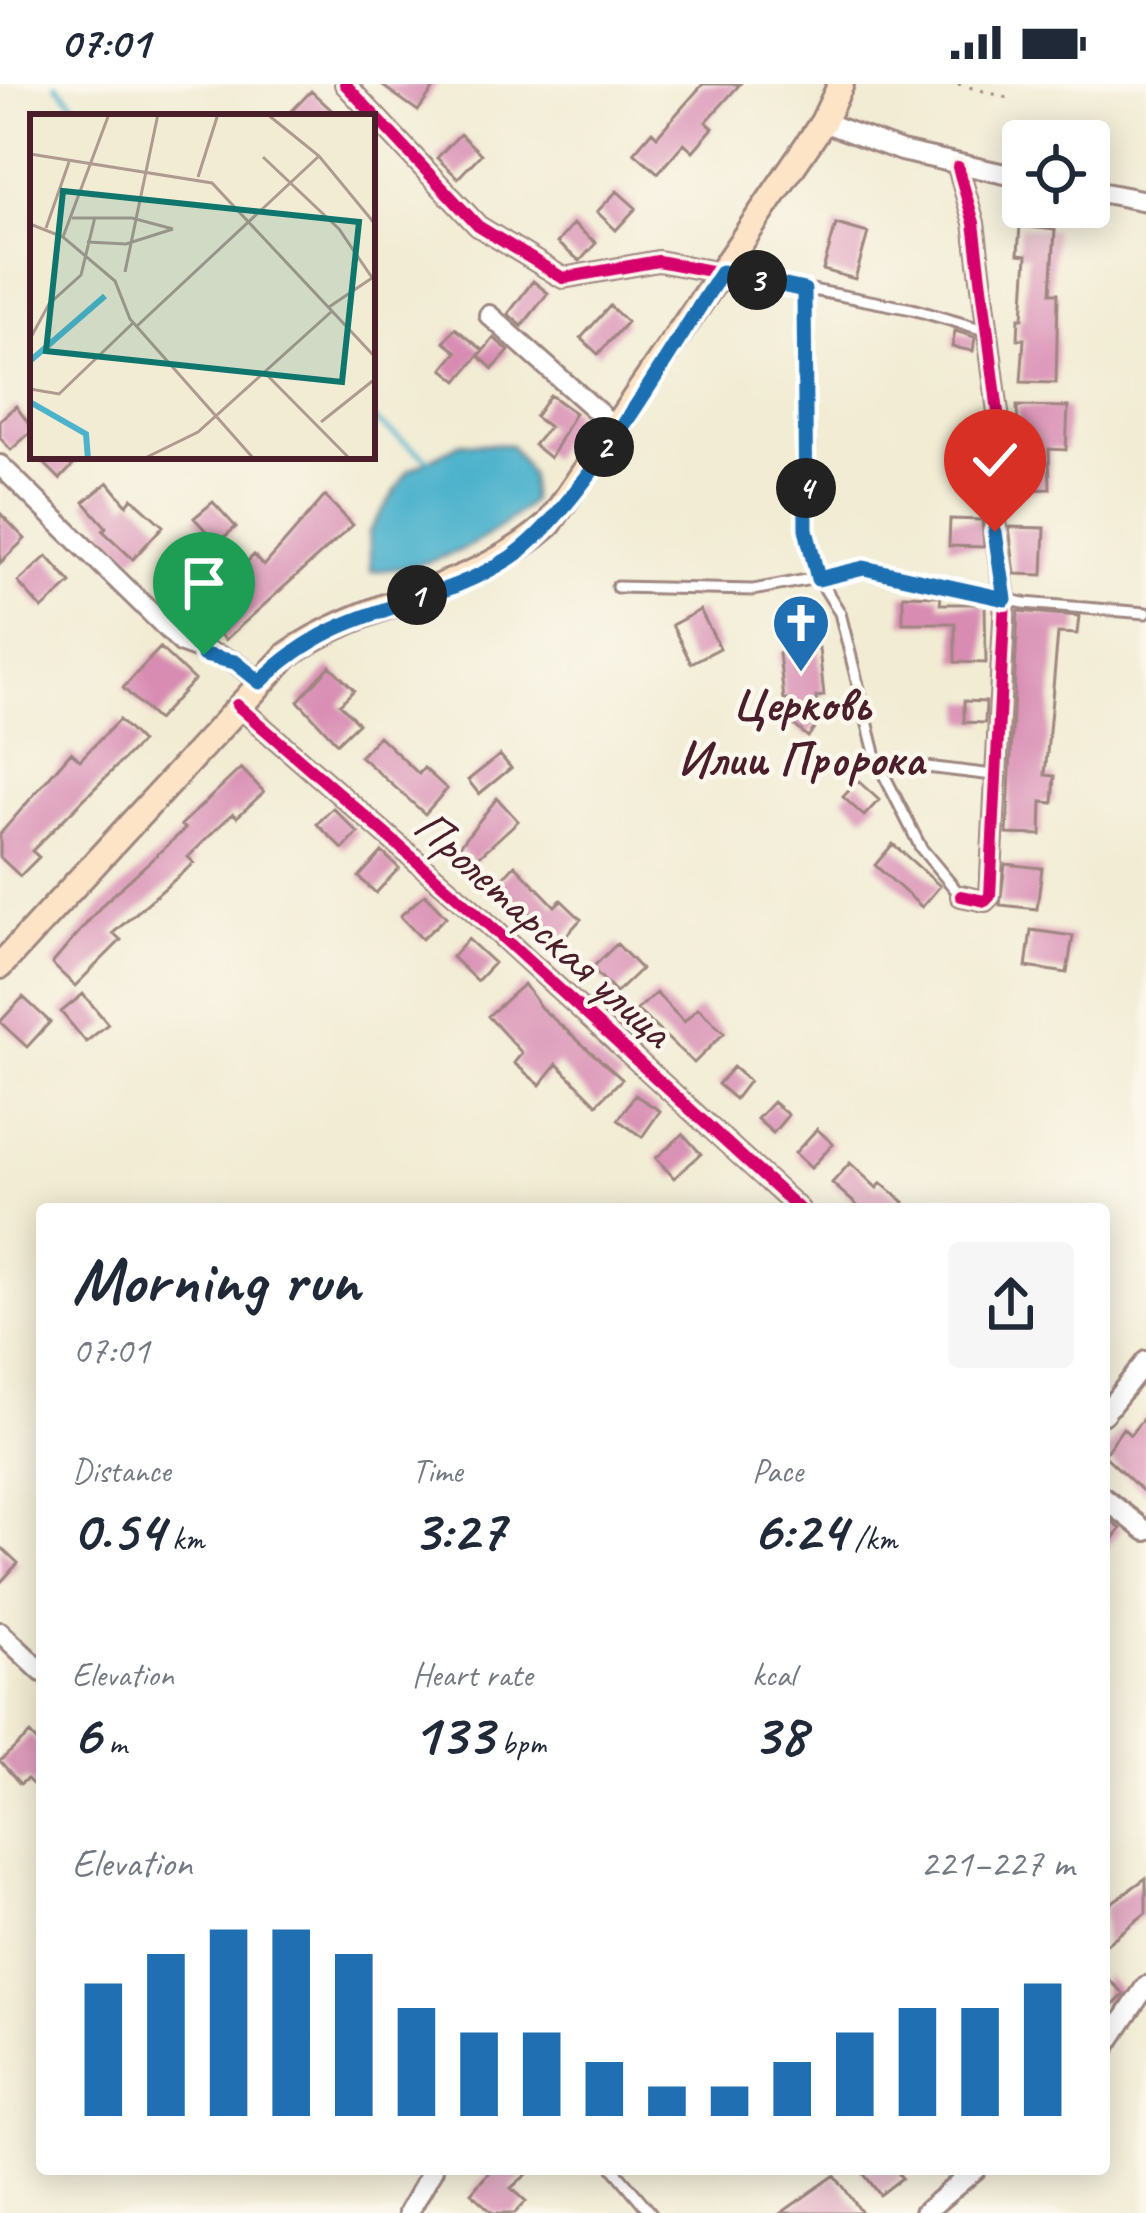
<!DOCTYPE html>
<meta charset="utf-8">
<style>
body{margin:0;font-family:Caveat,sans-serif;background:#f6f6f7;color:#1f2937;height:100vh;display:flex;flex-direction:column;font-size:45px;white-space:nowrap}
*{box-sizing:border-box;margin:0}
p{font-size:39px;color:#747a83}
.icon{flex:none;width:66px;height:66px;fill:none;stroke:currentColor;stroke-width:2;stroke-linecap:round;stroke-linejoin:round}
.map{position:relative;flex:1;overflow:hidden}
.details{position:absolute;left:36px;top:1119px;width:1074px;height:972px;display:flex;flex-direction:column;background:#fff;border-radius:12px;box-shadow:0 6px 30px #0003}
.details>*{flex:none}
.buttons{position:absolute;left:1002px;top:36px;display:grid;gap:24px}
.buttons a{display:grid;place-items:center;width:108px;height:108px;border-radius:12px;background:#fff;box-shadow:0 6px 30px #0003;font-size:60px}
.pin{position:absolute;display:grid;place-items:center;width:102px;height:102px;color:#fff;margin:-123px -51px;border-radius:50% 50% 50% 0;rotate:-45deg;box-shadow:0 0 12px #0007}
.pin .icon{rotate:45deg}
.km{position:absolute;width:60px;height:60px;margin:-30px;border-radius:50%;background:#222;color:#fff;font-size:33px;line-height:60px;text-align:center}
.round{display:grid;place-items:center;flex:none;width:126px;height:126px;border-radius:12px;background:#f6f6f7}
.overview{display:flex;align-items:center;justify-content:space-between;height:204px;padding:0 36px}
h1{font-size:66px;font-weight:700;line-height:90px}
.stats{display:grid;grid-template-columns:repeat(3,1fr);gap:18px;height:204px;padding:12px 36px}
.stats div{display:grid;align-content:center}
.stats b{font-size:60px;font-weight:700}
.stats small{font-size:33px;font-weight:400}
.stats p{font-size:33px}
.chart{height:336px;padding:24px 36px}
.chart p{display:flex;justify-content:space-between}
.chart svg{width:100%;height:216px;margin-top:12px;stroke:#1f6fb2;stroke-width:6}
.status{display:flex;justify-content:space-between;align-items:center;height:84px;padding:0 60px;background:#fff;direction:ltr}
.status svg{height:33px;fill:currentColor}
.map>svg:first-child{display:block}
.water{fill:#4db2cc;stroke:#4c687c;stroke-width:3}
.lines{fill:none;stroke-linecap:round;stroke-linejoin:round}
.stream{stroke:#4db2cc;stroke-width:4.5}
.building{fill:#d88cb2}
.service-casing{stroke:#9e8680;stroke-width:15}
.minor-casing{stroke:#9e8680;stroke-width:24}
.secondary-casing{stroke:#9e8680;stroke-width:30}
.path{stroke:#9e8680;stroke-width:3;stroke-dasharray:3 9;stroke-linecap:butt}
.service{stroke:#fff;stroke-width:9}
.minor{stroke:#fff;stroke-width:18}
.secondary{stroke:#fee4c6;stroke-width:24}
.cycleway-casing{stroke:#fbf7ec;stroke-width:20}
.cycleway{stroke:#d6006c;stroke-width:12}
.route-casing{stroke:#fff;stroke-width:24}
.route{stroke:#1f6fb2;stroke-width:15}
.labels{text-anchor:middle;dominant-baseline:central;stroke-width:9;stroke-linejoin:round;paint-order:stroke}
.poi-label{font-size:48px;font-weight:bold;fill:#4a1f2b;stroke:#fbf7ec}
.street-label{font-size:48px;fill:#4a1f2b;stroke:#fbf7ec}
.inset-river{fill:none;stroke:#4db2cc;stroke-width:6}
.inset-road{fill:none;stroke:#af9a90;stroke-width:3}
.view{fill:#0f766e;fill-opacity:0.15;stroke:#0f766e;stroke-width:6}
.inset-edge{fill:none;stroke:#4a1f2b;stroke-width:6}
</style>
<div class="status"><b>07:01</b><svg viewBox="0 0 49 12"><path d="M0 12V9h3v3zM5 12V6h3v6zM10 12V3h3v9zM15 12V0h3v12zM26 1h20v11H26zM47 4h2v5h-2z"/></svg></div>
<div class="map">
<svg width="1146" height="2129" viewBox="0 0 1146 2129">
<rect width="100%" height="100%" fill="#fbf7ec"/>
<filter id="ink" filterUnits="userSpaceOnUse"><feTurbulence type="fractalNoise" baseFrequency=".00833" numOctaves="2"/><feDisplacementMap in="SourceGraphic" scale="24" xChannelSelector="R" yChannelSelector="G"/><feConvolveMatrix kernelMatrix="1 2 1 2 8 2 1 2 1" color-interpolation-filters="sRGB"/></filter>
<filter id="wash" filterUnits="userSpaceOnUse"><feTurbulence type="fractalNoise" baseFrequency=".004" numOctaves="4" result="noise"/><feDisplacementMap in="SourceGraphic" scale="48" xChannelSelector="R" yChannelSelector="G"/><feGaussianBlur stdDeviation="2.7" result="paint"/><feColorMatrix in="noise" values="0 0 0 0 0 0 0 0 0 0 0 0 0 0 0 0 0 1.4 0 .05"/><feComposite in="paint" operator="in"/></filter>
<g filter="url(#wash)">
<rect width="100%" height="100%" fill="#f2ecd4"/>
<path class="water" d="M461,359L511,361L530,391L531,417C484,462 436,483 371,487L369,448L408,387Z"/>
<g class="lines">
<path class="stream" d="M56,0L87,33
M372,334L429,376"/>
</g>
<g id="blocks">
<path class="building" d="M380,0H437L418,27Z
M703,0H740L706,38L713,44L693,67L684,59L658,89L634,68L652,47L657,52Z
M311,7L339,33H286Z
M460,50L481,70L458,94L437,74Z
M617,107L636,124L616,146L597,128Z
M573,140L596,159L580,177L557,159Z
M836,140L868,149L855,195L823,186Z
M1020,142L1055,146L1051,209H1058L1056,299L1021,298L1024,255H1018L1019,234H1023L1027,171L1018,170Z
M533,197L548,209L522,242L508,230Z
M610,222L627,238L598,270L581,254Z
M455,244L483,266L458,297L443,285L457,268L444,258Z
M955,247L975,253L973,267L952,263Z
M494,254L509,267L493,285L479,272Z
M550,311L575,329L550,374L534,361L549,343L535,333Z
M16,322L33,346L11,366L0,354V336Z
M1017,322L1068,323L1066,366L1049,365L1050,405L1020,406Z
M37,372H82L60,395Z
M108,398L127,421L132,414L163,442L133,475L103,447L106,443L84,418Z
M325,412L353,441L225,556L197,527L254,471L264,482Z
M213,418L236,443L217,459L194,434Z
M0,429L25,455L0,479Z
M950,435L982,436L984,463L949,462Z
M1009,443L1045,444L1043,491L1015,490Z
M47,472L71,499L42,525L18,498Z
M903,511L941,512L940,520H985L986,579L955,578V539H903Z
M700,526L720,564L691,579L672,541Z
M1018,527L1079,532L1077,550L1058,549L1045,691L1055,692L1053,719L1042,718L1041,751L1007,750Z
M808,555L809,565L819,564L824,612L816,613L818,639L808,653L794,641L791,616H784L779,569L787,568L786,557Z
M160,564L194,596L157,636L123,604Z
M330,582L354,606L340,620L358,639L337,659L298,617Z
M964,617L986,618L985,639L964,638Z
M119,636L141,658L32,767L39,773L20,792L0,773V750L71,668L80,676Z
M379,652L419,690L424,684L447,705L425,730L360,672Z
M500,671L511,684L479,710L468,696Z
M241,684L264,708L237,733L233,729L188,773L194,779L113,849L121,856L75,902L52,880L103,820L185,745L181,741Z
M858,697L879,716L864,732L843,713Z
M497,714L518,737L473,778L458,764Z
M333,724L358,749L343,765L317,740Z
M893,760L940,802L922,823L875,781Z
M382,768L399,784L376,809L359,793Z
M1005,780L1042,784L1037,825L1000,821Z
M515,781L555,822L561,816L581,835L562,856L496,801Z
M425,810L446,833L422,855L400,832Z
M1031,846L1073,852L1067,889L1026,883Z
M468,855L494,879L477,897L452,873Z
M617,860L641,885L616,909L592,884Z
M524,900L541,924L622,995L597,1020L557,980L540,1001L514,979L522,969L488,932Z
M656,909L684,938L698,924L724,949L694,979L637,926Z
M83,910L108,940L86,958L61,928Z
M23,913L50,938L27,963L0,938Z
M733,983L749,997L735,1015L718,1000Z
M635,1011L660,1027L642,1053L618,1036Z
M773,1018L788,1031L773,1049L757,1035Z
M817,1045L833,1060L811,1084L795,1069Z
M683,1050L701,1070L674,1094L656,1074Z
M850,1079L877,1104L881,1099L904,1118L898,1125H861L832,1099Z
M1146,1331V1410L1104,1371L1123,1344L1130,1351Z
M1104,1431L1121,1445L1104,1467Z
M0,1462L18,1479L0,1499Z
M30,1650L42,1663V1709L27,1695L20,1700L0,1677Z
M1146,1794V1829L1104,1862V1824Z
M1104,1891L1124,1910L1104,1932Z
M492,2085H533L511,2104L526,2117L515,2129H493L471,2109Z
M860,2085H895L902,2094L880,2111Z
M835,2091L862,2129H781Z"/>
</g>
</g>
<g filter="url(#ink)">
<use href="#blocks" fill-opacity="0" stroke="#9e8680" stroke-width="3"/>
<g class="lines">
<defs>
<path id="service" d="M724,189L912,225L988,247
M804,206L806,445L815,489L840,529L877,677L921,764L961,812
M617,503L753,506L864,485L1024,519L1146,529
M877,677L993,691
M614,2085L651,2129"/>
<path id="minor" d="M345,0L478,142L563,194L658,177L721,189
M823,38L901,67L1023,94
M958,83L974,139L1002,360L995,448L1005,515L990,812L985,817L961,812
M1089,106L1146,117
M489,231L617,345
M0,381L182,559L235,578L260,598
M237,621L475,828L799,1125
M1104,1330L1146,1277
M1104,1414L1146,1447
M0,1548L42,1588
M1104,1965L1146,1902
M408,2129L433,2085
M924,2129L976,2085"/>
<path id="secondary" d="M0,882L287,571C372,512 469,511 549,440L823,38L841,0"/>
</defs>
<use href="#service" class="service-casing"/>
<use href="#minor" class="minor-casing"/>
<use href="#secondary" class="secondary-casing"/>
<path class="path" d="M958,0L1012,15"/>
<use href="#service" class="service"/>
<use href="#minor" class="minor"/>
<use href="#secondary" class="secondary"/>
<defs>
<path id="cycleway" d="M345,0L478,142L563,194L658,177L721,189
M958,83L974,139L1002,360L995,448L1005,515L990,812L985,817L961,812
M237,621L475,828L799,1125"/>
</defs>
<use href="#cycleway" class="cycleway-casing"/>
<use href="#cycleway" class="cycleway"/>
</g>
</g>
<g class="lines" filter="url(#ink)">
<defs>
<path id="route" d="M204,571L235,578L260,598C342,516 424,529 510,474C579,429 672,262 722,188L804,206L806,445L818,495L864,484L1005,515L995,448"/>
</defs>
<use href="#route" class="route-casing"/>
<use href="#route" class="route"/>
</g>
<defs>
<symbol id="church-pin" viewBox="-11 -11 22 30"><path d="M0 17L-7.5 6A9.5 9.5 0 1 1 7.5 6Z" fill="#1f6fb2" stroke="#fbf7ec"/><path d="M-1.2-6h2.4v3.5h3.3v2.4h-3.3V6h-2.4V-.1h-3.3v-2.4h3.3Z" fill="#fff"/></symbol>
</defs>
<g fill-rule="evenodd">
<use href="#church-pin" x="768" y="506" width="66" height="90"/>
</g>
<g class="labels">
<g class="poi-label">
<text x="801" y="620">Церковь<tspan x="801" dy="55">Илии Пророка</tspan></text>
</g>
<g class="street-label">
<text transform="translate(544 844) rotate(42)">Пролетарская улица</text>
</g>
</g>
<g transform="translate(30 30)">
<rect width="345" height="345" fill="#f2ecd4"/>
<path class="inset-river" d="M0,247L75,182M0,288L56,320L58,345"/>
<path class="inset-road" d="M237,0L289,42L345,110M0,40L182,69L345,243M233,43L309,115L345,168M168,63L188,0M42,104H102L143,115M0,110L33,123L85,167L100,205L224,345M16,114L39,48M33,123L79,0M57,128L96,130L143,115M95,158L128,0M299,193L342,164M107,212L289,42M0,225L19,190L51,161L65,103M234,258L320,345M0,275L29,280L103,209M291,308L345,265M113,345L168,318L301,198"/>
<path class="view" d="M33,77L329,108L312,268L16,237Z"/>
<rect width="345" height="345" class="inset-edge"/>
</g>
</svg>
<div class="buttons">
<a><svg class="icon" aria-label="locate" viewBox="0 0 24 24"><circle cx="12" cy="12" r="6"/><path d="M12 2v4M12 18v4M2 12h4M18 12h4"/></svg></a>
</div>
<div class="pin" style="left:204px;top:571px;background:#1e9e55"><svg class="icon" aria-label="arrive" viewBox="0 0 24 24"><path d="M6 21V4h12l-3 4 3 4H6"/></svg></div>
<div class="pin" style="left:995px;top:448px;background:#d93025"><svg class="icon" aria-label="check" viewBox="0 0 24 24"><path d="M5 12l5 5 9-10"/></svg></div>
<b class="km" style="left:417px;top:511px">1</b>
<b class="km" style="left:604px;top:363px">2</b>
<b class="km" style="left:757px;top:196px">3</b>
<b class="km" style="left:806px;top:404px">4</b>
<section class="details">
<div class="overview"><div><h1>Morning run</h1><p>07:01</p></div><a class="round"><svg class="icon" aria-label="share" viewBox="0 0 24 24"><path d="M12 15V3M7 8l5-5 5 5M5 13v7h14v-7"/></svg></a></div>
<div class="stats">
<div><p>Distance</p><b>0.54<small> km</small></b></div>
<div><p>Time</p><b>3:27</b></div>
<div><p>Pace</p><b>6:24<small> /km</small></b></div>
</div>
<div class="stats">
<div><p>Elevation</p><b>6<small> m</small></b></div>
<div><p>Heart rate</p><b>133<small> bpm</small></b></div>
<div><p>kcal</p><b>38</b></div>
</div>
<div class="chart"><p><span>Elevation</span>221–227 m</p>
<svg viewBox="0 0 160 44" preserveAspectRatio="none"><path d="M5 44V17M15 44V11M25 44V6M35 44V6M45 44V11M55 44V22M65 44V27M75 44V27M85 44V33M95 44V38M105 44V38M115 44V33M125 44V27M135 44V22M145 44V22M155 44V17"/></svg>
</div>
</section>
</div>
